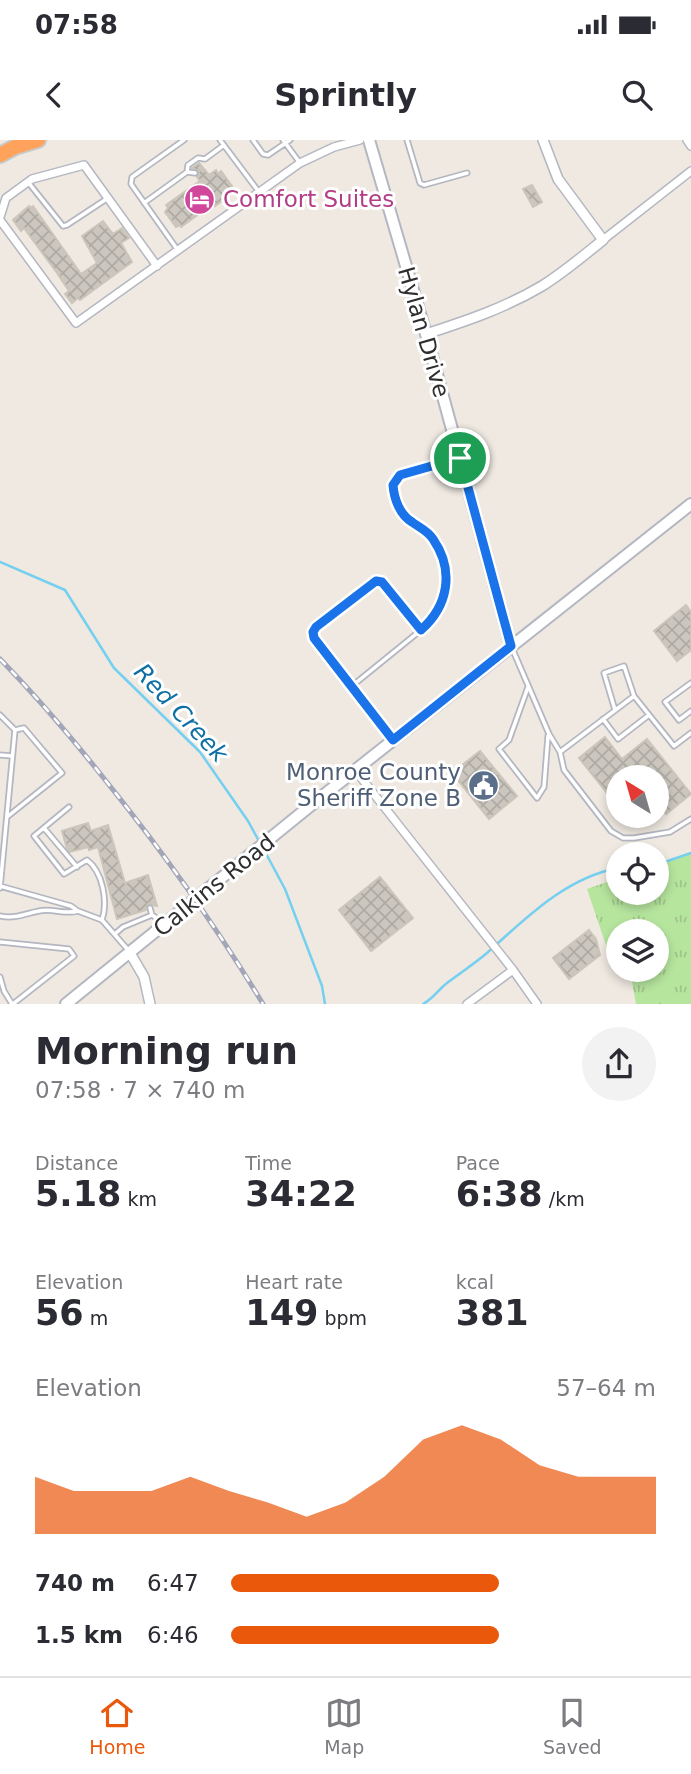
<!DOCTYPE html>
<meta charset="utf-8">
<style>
body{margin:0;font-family:"DejaVu Sans",sans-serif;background:#f2f2f3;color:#2b2b33;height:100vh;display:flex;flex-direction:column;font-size:26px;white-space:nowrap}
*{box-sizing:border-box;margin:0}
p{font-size:23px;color:#7c7c81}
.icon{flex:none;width:38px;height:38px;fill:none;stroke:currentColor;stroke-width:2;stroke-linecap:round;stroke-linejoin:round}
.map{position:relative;height:864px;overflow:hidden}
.details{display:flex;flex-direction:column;background:#fff;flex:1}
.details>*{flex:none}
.needle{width:46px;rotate:323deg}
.fabs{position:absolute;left:606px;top:625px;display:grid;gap:14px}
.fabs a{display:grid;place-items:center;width:63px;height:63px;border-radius:50%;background:#fff;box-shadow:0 4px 10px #0003;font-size:35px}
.pin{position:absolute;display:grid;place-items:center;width:60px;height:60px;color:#fff;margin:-30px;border:4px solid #fff;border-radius:50%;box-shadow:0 2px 7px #0007}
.round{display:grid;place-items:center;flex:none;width:74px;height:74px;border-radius:37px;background:#f2f2f3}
.overview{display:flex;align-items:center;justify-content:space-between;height:119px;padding:0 35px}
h1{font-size:38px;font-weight:700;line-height:52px}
.figures{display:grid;grid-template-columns:repeat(3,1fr);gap:10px;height:119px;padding:7px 35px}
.figures div{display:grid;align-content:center}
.figures b{font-size:35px;font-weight:700}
.figures small{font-size:19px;font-weight:400}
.figures p{font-size:19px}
.chart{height:196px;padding:14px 35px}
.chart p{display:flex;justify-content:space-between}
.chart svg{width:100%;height:126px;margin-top:7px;fill:#ea580c;opacity:.7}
ul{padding:0 35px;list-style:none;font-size:23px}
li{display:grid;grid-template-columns:112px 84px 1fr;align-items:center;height:52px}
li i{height:18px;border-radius:9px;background:#ea580c}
.status{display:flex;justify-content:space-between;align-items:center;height:49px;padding:0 35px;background:#fff;direction:ltr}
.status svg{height:19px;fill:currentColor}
header{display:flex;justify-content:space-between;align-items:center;height:91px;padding:0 35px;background:#fff;font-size:32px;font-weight:700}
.menu{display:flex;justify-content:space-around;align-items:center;height:98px;border-top:2px solid #e1e1e2;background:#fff;font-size:19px;color:#7c7c81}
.menu a{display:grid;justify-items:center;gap:4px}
.menu .active{color:#ea580c}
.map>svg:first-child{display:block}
.grass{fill:url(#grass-tufts);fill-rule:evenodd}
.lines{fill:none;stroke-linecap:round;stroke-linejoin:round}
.stream{stroke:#75cff0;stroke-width:2.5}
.building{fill:url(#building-cross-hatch);stroke:#cbc5ba;stroke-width:2}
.service-casing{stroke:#b4b7c1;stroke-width:7}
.minor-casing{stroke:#b4b7c1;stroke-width:10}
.tertiary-casing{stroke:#b4b7c1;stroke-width:12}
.secondary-casing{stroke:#b4b7c1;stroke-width:14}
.motorway-casing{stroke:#c9c9c9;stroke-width:18}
.service{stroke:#fff;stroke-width:3.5}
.minor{stroke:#fff;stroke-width:7}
.tertiary{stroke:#fff;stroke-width:9}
.secondary{stroke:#fff;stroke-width:10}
.motorway{stroke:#ffa35c;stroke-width:14}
.rail-casing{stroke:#a3a6b8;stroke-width:5}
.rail{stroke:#fff;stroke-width:2.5;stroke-dasharray:8;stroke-linecap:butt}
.route-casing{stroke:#fff;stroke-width:14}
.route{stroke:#1a73e8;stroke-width:9}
.labels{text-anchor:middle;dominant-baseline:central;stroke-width:6;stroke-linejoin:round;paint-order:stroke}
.hotel-label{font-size:23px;fill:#b23c85;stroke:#fff;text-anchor:start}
.street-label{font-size:23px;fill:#2e2e2e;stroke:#fff}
.service-label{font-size:23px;fill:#4e5e75;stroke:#fff;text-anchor:end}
.water-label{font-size:24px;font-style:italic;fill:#0d6fa3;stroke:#fff}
</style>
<div class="status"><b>07:58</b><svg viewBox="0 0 49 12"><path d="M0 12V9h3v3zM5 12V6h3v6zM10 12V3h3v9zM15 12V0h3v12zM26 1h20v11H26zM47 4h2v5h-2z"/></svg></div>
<header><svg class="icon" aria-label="back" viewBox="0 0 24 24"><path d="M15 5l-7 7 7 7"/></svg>Sprintly<svg class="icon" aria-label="search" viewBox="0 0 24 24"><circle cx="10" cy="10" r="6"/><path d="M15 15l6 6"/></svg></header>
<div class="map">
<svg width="691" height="864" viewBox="0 0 691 864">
<defs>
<pattern id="grass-tufts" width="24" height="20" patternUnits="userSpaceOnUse" patternTransform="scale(1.75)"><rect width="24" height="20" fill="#b6e59e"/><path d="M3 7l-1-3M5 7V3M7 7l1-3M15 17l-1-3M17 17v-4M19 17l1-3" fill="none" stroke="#9dc588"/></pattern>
<pattern id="building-cross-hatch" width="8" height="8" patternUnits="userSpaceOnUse" patternTransform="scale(1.75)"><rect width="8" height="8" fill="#cbc7bf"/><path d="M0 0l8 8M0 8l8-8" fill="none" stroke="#afaba4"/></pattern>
</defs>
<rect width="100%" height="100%" fill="#efe9e1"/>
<path class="grass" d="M691,713V864H636L631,836L614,829L587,749L618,738V752H656V725ZM618,791H656V830H618Z"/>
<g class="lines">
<path class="stream" d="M0,422L65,450L114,528L200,612L248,681L260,703
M263,708L285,749L322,846L325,864
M656,725L691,713
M423,864C434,858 438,850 447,843C460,833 474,824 487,813C525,779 565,738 618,728"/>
</g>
<path class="building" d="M199,23L209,35L216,30L218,34L221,31L232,46L229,52L231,54L215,66L214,63L181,87L180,85L176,87L165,72L168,68L166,65L200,41L197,37L199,31L192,28Z
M532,45L542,62L533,67L523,49Z
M29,66L30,68L33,66L81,134L97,123L82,96L103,81L113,94L122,88L129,98L121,103L132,122L80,160L78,158L72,163L65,154L69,151L57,133L24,88L21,91L13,80Z
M686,465L691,472V510L677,521L654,491Z
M605,597L622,619L647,599L691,654L666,674L656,661V637H618V667L579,618Z
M480,611L517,656L489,679L452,633Z
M88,683L91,691L108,685L125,743L148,735L157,766L148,764L146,770L117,779L98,707L89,710L88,707L70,712L67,709L62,691Z
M380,737L413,778L371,811L339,770Z
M589,790L596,799L600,815L569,839L553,818Z"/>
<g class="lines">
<defs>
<path id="service" d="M220,0L259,52
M253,0L263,14L268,15L290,0
M283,0L300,23
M407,0L420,43L424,45L467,33
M195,33L187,32L188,25L198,18L205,19L224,5
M28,42L63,86L67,85L108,58
M144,63L187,32
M177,109L131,44L132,37L184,0
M512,508L549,594L560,612L564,630L611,691L623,698H634L670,692L691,679
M691,543L665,562L679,580L691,571
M352,546L421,490
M528,547L509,600L499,609L537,658L544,647L548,596
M615,570L604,533L624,526L634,556
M0,575L15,590L0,748
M603,579L618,599L649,575
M392,598L314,498L313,492L316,487L376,441L382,442L421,490C449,465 455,431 433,399C418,377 395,382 393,345L400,335L457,319
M560,612L634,556L674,606L691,593
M0,615L12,616
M69,667L34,696L64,734L87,720C103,732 108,762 102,780L129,811
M7,677L62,633L24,588L15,590
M44,688L77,727
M0,746L71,766L78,771L102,780
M150,768L152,775
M0,776C16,779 24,774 39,771C53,768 64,775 78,771
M116,793L123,787L152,775L164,783
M0,802L69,809L74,816L13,864
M0,837L4,851L12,864"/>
<path id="minor" d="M687,0L691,6
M0,77L6,58L32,39L84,25L157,126
M0,80L76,183L300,23L334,7L360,0
M603,100L691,31
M355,630L513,830L537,864
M467,864L513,830"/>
<path id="tertiary" d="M426,194C466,181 505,168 542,146C563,133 583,116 603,100L558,39L543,0
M130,813L144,837L150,864"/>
<path id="secondary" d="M369,0L426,194L511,506
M66,864L310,666L691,364"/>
<path id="motorway" d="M0,15L15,7L38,0"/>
</defs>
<use href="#service" class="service-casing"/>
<use href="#minor" class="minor-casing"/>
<use href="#tertiary" class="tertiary-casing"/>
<use href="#secondary" class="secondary-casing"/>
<use href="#motorway" class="motorway-casing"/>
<use href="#service" class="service"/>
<use href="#minor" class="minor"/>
<use href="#tertiary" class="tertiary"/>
<use href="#secondary" class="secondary"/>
<use href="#motorway" class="motorway"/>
<defs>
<path id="rail" d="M0,519C38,558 72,598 106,641C163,712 216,786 263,864"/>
</defs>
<use href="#rail" class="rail-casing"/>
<use href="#rail" class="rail"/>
</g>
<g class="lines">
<defs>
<path id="route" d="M460,318L511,506L393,600L314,498L313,492L316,487L376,441L382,442L421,490C448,466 455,431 433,399C427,390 420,388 412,382C400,375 394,359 393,345L400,335Z"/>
</defs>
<use href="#route" class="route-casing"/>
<use href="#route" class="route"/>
</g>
<defs>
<symbol id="hotel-disc" viewBox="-11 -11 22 22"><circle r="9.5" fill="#d1479c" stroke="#fff"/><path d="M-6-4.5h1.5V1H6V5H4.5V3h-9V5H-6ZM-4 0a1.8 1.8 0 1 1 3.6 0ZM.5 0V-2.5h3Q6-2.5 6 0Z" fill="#fff"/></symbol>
<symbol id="civic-disc" viewBox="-11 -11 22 22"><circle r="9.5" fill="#5c6f8a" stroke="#fff"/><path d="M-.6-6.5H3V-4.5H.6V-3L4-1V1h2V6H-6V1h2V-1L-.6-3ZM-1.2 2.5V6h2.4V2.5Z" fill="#fff"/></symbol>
</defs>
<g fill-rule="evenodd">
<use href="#hotel-disc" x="182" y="42" width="35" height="35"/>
<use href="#civic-disc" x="466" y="628" width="35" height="35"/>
</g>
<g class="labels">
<g class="hotel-label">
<text x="223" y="59">Comfort Suites</text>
</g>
<g class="street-label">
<text transform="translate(424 192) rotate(74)">Hylan Drive</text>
<text transform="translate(214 745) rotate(-39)">Calkins Road</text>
</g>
<g class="service-label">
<text x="461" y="632">Monroe County<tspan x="461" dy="26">Sheriff Zone B</tspan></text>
</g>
<g class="water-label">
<text transform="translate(181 573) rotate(47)">Red Creek</text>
</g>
</g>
</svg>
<div class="fabs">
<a><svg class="needle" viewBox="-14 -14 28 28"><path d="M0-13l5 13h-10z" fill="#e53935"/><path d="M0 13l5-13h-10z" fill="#7c7c81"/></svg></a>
<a><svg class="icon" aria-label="locate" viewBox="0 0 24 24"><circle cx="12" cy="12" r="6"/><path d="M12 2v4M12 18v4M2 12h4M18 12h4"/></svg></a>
<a><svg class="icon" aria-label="layers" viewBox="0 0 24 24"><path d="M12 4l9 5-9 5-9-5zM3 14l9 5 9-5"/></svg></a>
</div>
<div class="pin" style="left:460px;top:318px;background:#1e9e55"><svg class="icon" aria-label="arrive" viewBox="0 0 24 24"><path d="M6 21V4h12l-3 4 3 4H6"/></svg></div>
</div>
<section class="details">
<div class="overview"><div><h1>Morning run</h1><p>07:58 · 7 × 740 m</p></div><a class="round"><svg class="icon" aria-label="share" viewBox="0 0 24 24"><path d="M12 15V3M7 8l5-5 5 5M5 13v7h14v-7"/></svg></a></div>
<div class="figures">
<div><p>Distance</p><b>5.18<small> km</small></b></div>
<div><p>Time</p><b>34:22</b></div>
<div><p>Pace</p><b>6:38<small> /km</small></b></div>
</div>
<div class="figures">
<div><p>Elevation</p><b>56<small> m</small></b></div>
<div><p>Heart rate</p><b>149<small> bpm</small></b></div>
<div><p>kcal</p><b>381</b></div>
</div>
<div class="chart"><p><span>Elevation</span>57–64 m</p>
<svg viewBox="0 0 160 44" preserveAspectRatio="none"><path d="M0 44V24L10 29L20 29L30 29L40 24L50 29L60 33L70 38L80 33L90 24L100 11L110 6L120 11L130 20L140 24L150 24L160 24V44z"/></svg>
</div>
<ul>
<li><b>740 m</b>6:47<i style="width:63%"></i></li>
<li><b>1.5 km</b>6:46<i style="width:63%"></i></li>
</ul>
</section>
<nav class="menu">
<a class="active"><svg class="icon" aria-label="home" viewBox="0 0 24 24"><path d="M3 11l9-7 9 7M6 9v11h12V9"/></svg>Home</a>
<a><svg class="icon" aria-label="map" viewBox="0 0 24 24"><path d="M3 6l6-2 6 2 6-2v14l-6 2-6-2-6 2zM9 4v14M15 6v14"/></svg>Map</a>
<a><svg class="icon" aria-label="saved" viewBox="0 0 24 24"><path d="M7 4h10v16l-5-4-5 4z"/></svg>Saved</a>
</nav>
